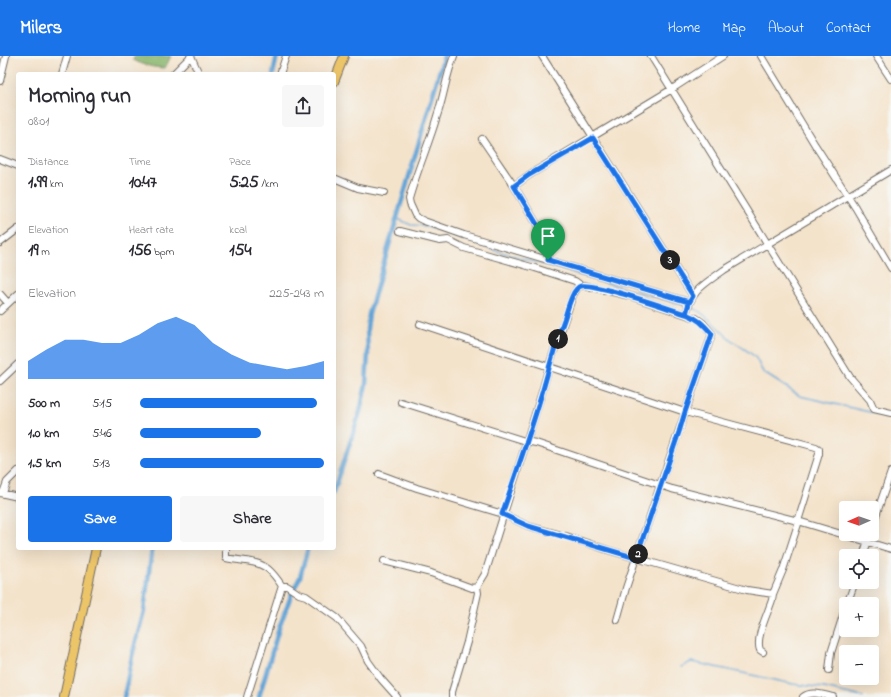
<!DOCTYPE html>
<meta charset="utf-8">
<style>
body{margin:0;font-family:"Indie Flower",sans-serif;background:#f7f7f7;color:#2b2b33;height:100vh;display:flex;flex-direction:column;font-size:15px;white-space:nowrap}
*{box-sizing:border-box;margin:0}
p{font-size:13px;color:#7c7c81}
.icon{flex:none;width:22px;height:22px;fill:none;stroke:currentColor;stroke-width:2;stroke-linecap:round;stroke-linejoin:round}
.map{position:relative;flex:1;overflow:hidden}
.details{position:absolute;left:16px;top:16px;width:320px;height:478px;display:flex;flex-direction:column;background:#fff;border-radius:4px;box-shadow:0 4px 16px #0002}
.details>*{flex:none}
.needle{width:26px;rotate:268deg}
.buttons{position:absolute;left:839px;top:445px;display:grid;gap:8px}
.buttons a{display:grid;place-items:center;width:40px;height:40px;border-radius:4px;background:#fff;box-shadow:0 4px 16px #0002;font-size:20px}
.pin{position:absolute;display:grid;place-items:center;width:34px;height:34px;color:#fff;margin:-41px -17px;border-radius:50% 50% 50% 0;rotate:-45deg;box-shadow:0 0 4px #0007}
.pin .icon{rotate:45deg}
.km{position:absolute;width:20px;height:20px;margin:-10px;border-radius:50%;background:#222;color:#fff;font-size:11px;line-height:20px;text-align:center}
.round{display:grid;place-items:center;flex:none;width:42px;height:42px;border-radius:4px;background:#f7f7f7}
.overview{display:flex;align-items:center;justify-content:space-between;height:68px;padding:0 12px}
h1{font-size:22px;font-weight:700;line-height:30px}
.figures{display:grid;grid-template-columns:repeat(3,1fr);gap:6px;height:68px;padding:4px 12px}
.figures div{display:grid;align-content:center}
.figures b{font-size:17px;font-weight:700}
.figures small{font-size:11px;font-weight:400}
.figures p{font-size:11px}
.chart{height:112px;padding:8px 12px}
.chart p{display:flex;justify-content:space-between}
.chart svg{width:100%;height:72px;margin-top:4px;fill:#1a73e8;opacity:.7}
.cta{display:flex;gap:8px;margin-top:auto;padding:8px 12px}
.cta a{flex:1;height:46px;border-radius:4px;background:#1a73e8;color:#fff;font-size:16px;font-weight:700;line-height:46px;text-align:center}
.cta a+a{background:#f7f7f7;color:#2b2b33}
ul{padding:0 12px;list-style:none;font-size:13px}
li{display:grid;grid-template-columns:64px 48px 1fr;align-items:center;height:30px}
li i{height:10px;border-radius:5px;background:#1a73e8}
header{display:flex;align-items:center;gap:24px;box-sizing:border-box;height:56px;padding:0 20px;background:#1a73e8;color:#fff}
header strong{font-size:19px}
nav{display:flex;gap:22px;margin-inline-start:auto;font-size:14px}
.map>svg:first-child{display:block}
.forest{fill:#88b56d;stroke:#5a704c}
.lines{fill:none;stroke-linecap:round;stroke-linejoin:round}
.stream{stroke:#63a4d6;stroke-width:1.5}
.canal{stroke:#63a4d6;stroke-width:4.5}
.minor-casing{stroke:#716b63;stroke-width:8}
.major-casing{stroke:#716b63;stroke-width:10}
.minor{stroke:#fff;stroke-width:6}
.major{stroke:#edc569;stroke-width:8}
.route-casing{stroke:#fff;stroke-width:8}
.route{stroke:#1a73e8;stroke-width:5}
</style>
<header>
<strong>Milers</strong>
<nav><a>Home</a><a>Map</a><a>About</a><a>Contact</a></nav>
</header>
<div class="map">
<svg width="891" height="641" viewBox="0 0 891 641">
<rect width="100%" height="100%" fill="#f6f6f2"/>
<filter id="ink" filterUnits="userSpaceOnUse"><feTurbulence type="fractalNoise" baseFrequency=".025" numOctaves="2"/><feDisplacementMap in="SourceGraphic" scale="8" xChannelSelector="R" yChannelSelector="G"/><feConvolveMatrix kernelMatrix="1 2 1 2 8 2 1 2 1" color-interpolation-filters="sRGB"/></filter>
<filter id="wash" filterUnits="userSpaceOnUse"><feTurbulence type="fractalNoise" baseFrequency=".012" numOctaves="4" result="noise"/><feDisplacementMap in="SourceGraphic" scale="16" xChannelSelector="R" yChannelSelector="G"/><feGaussianBlur stdDeviation="0.9" result="paint"/><feColorMatrix in="noise" values="0 0 0 0 0 0 0 0 0 0 0 0 0 0 0 0 0 1.4 0 .05"/><feComposite in="paint" operator="in"/></filter>
<g filter="url(#wash)">
<rect width="100%" height="100%" fill="#f4e3cb"/>
<path class="forest" d="M134,0H171L165,12C154,12 143,9 133,4Z"/>
<g class="lines">
<path class="stream" d="M396,162L411,169L428,170L494,194L686,250
M690,251C705,256 717,272 729,282C737,289 748,294 755,301C759,306 760,313 764,317L800,340L891,361
M681,611L691,606L697,607L793,628L824,632L863,641"/>
<path class="canal" d="M273,18L277,0
M334,436L360,356L366,328L368,297L367,273L369,258L444,0
M124,641L132,600L144,555L152,492
M259,641L279,572L292,537L300,521L308,492"/>
</g>
</g>
<g filter="url(#ink)">
<g class="lines">
<defs>
<path id="minor" d="M191,0L199,18
M454,0C446,20 444,40 437,60C429,88 417,114 409,143L410,148L415,159L418,162L424,165L464,179L689,246
M542,0L693,240
M651,0L850,321L870,344L874,353L891,357
M761,0L815,89L855,151L891,212
M876,0L891,23
M62,18L67,0
M173,18L191,0
M280,18L286,0
M0,25L6,0
M482,83L514,130L529,119L672,33L723,0
M0,103L18,110
M334,122L358,132L384,137
M514,130L550,190L548,204
M400,175L440,185L448,184L464,192L535,212L575,225L579,228L580,230
M0,187L18,173
M0,238L8,247
M0,255L18,238
M686,258C692,233 705,228 724,214L891,114
M420,268L685,356L816,391L819,393V398L798,465
M0,325L18,308
M401,346L525,385L536,387L672,433L798,465L891,493
M379,418L417,432L503,458L528,470L566,480L608,494L747,534L773,538
M0,437L18,441
M3,437L7,426L18,415
M872,471L891,416
M226,492V502C240,505 257,504 268,513C274,518 278,524 282,530H287L299,538L306,540L337,562L361,590L368,605L381,623L397,641
M863,500L870,478
M384,505L431,517L472,532L477,531L485,518L542,336L550,307L573,239L578,231L583,229L630,240L696,262L703,267L712,278L660,430L626,532L617,564
M847,548L855,526
M763,596L760,594C755,582 768,557 772,544L773,538L783,514L799,465
M829,614L831,597L846,550
M247,641L282,530
M452,641V636L467,586L478,537L477,531
M803,641C811,634 824,639 833,641"/>
<path id="major" d="M334,26L344,0
M64,641L96,492"/>
</defs>
<use href="#minor" class="minor-casing"/>
<use href="#major" class="major-casing"/>
<use href="#minor" class="minor"/>
<use href="#major" class="major"/>
</g>
</g>
<g class="lines" filter="url(#ink)">
<defs>
<path id="route" d="M548,204L689,246L686,258C669,253 594,226 581,230C572,232 567,256 564,264C555,288 549,313 542,337C530,378 516,418 502,458L528,470L636,502L679,376L685,356L712,278C704,269 698,262 686,258L689,247L693,240L593,82L529,119L514,130L550,190L548,204"/>
</defs>
<use href="#route" class="route-casing"/>
<use href="#route" class="route"/>
</g>
</svg>
<div class="buttons">
<a><svg class="needle" viewBox="-14 -14 28 28"><path d="M0-13l5 13h-10z" fill="#e53935"/><path d="M0 13l5-13h-10z" fill="#7c7c81"/></svg></a>
<a><svg class="icon" aria-label="locate" viewBox="0 0 24 24"><circle cx="12" cy="12" r="6"/><path d="M12 2v4M12 18v4M2 12h4M18 12h4"/></svg></a>
<a>+</a>
<a>−</a>
</div>
<div class="pin" style="left:548px;top:204px;background:#1e9e55"><svg class="icon" aria-label="arrive" viewBox="0 0 24 24"><path d="M6 21V4h12l-3 4 3 4H6"/></svg></div>
<b class="km" style="left:558px;top:283px">1</b>
<b class="km" style="left:638px;top:498px">2</b>
<b class="km" style="left:670px;top:204px">3</b>
<section class="details">
<div class="overview"><div><h1>Morning run</h1><p>08:01</p></div><a class="round"><svg class="icon" aria-label="share" viewBox="0 0 24 24"><path d="M12 15V3M7 8l5-5 5 5M5 13v7h14v-7"/></svg></a></div>
<div class="figures">
<div><p>Distance</p><b>1.99<small> km</small></b></div>
<div><p>Time</p><b>10:47</b></div>
<div><p>Pace</p><b>5:25<small> /km</small></b></div>
</div>
<div class="figures">
<div><p>Elevation</p><b>19<small> m</small></b></div>
<div><p>Heart rate</p><b>156<small> bpm</small></b></div>
<div><p>kcal</p><b>154</b></div>
</div>
<div class="chart"><p><span>Elevation</span>225–243 m</p>
<svg viewBox="0 0 160 44" preserveAspectRatio="none"><path d="M0 44V33L10 26L20 20L30 20L40 22L50 22L60 17L70 10L80 6L90 11L100 22L110 29L120 34L130 36L140 38L150 36L160 33V44z"/></svg>
</div>
<ul>
<li><b>500 m</b>5:15<i style="width:96%"></i></li>
<li><b>1.0 km</b>5:46<i style="width:66%"></i></li>
<li><b>1.5 km</b>5:13<i style="width:100%"></i></li>
</ul>
<div class="cta"><a>Save</a><a>Share</a></div>
</section>
</div>
